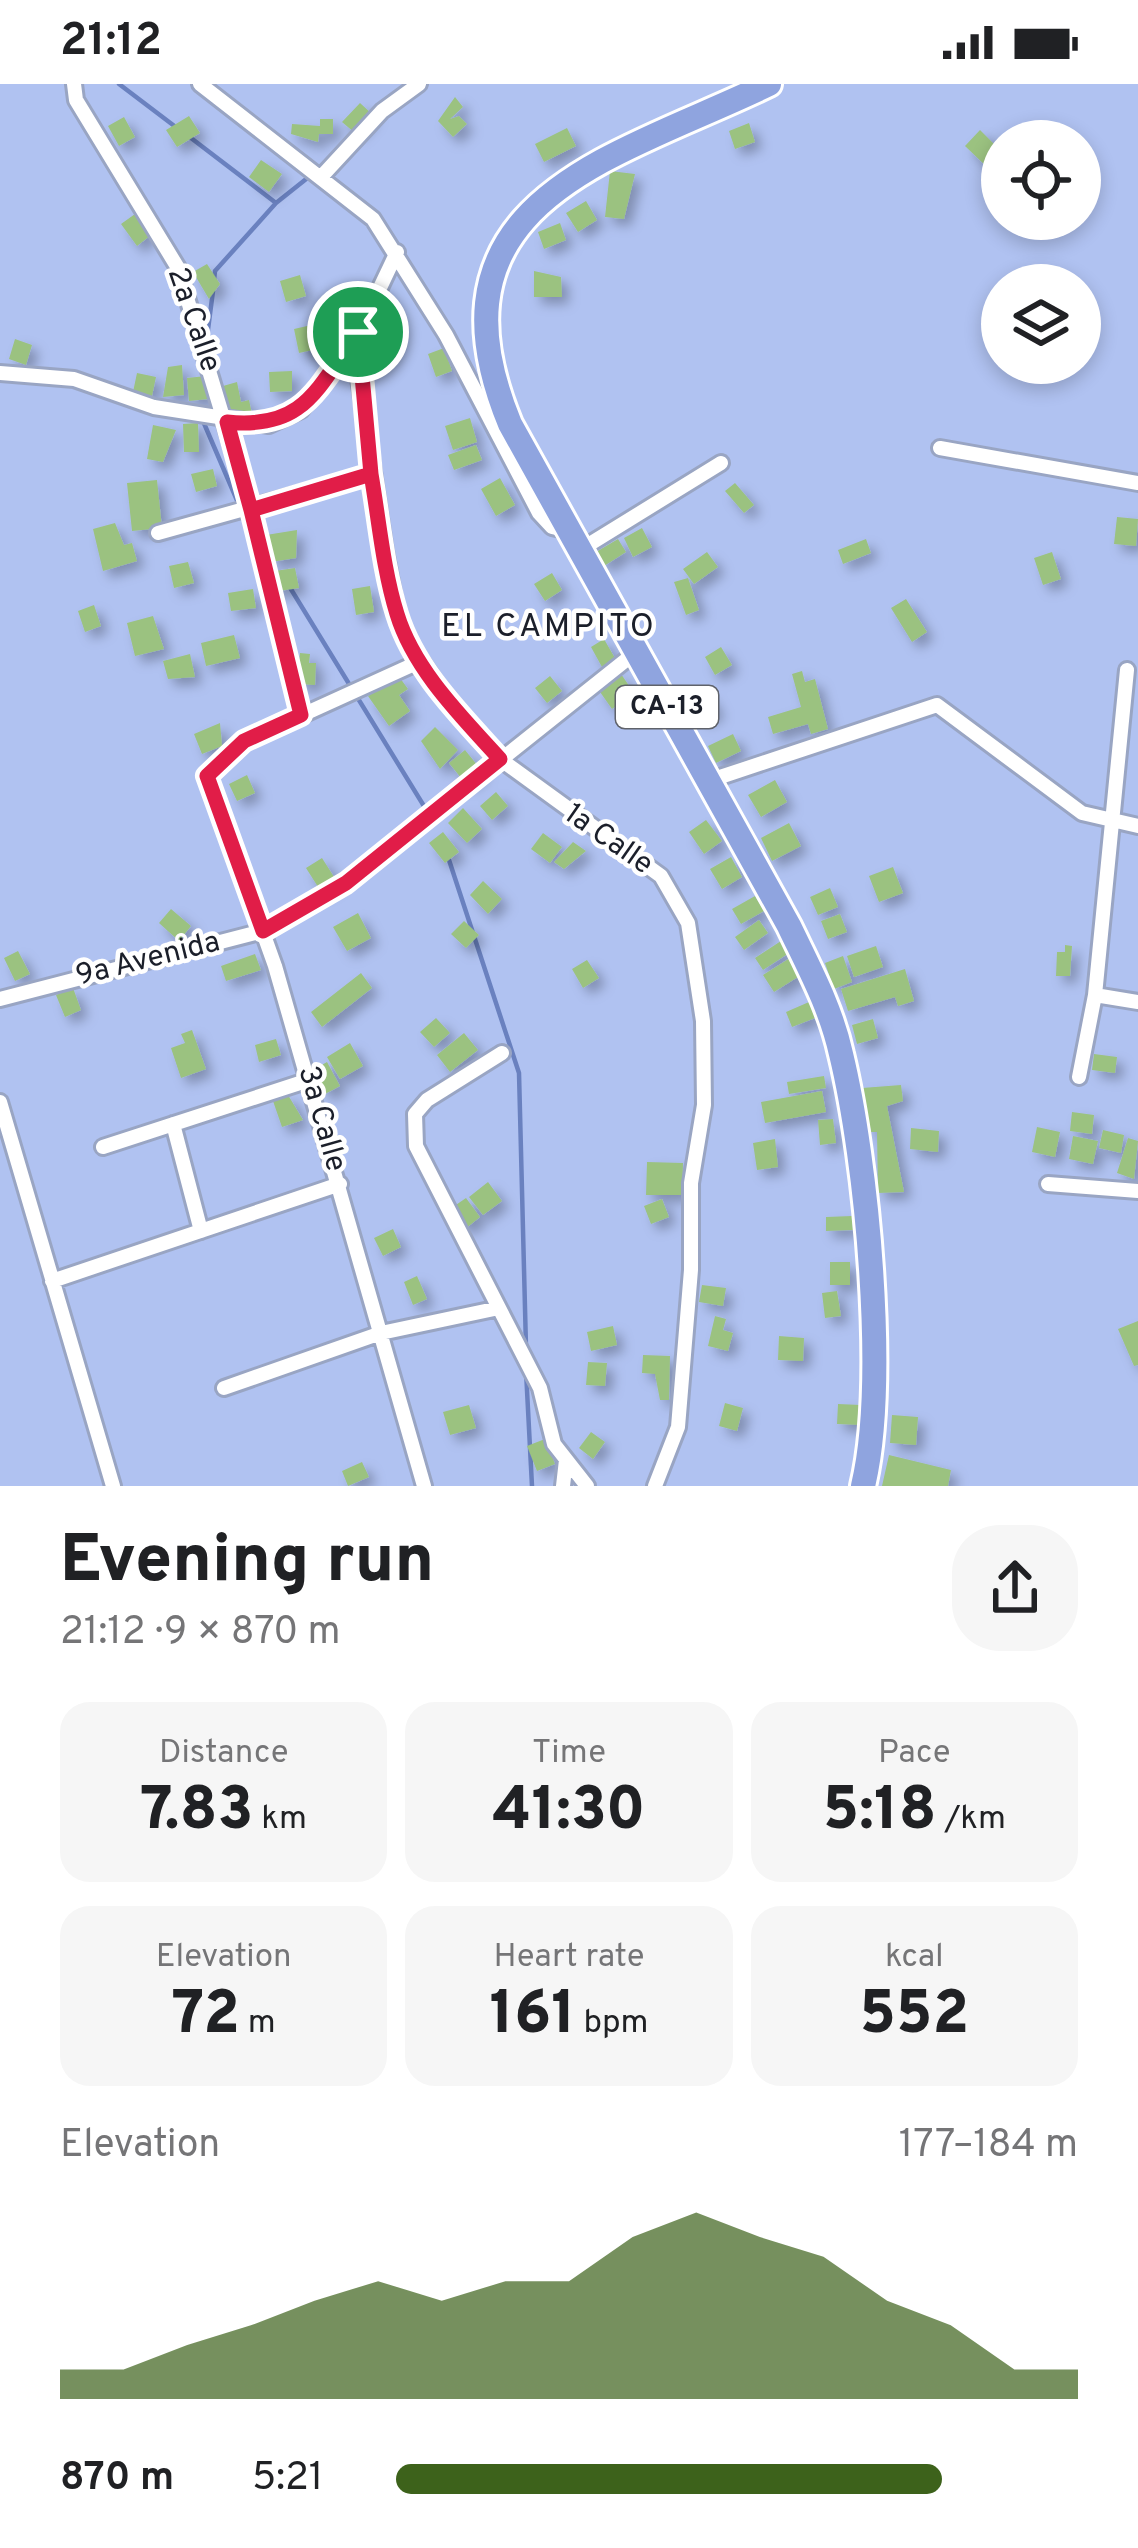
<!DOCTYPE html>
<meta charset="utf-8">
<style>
body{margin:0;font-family:Overpass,sans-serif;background:#f6f6f6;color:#202124;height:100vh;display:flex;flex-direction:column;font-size:45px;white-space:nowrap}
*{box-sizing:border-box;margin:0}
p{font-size:39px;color:#757577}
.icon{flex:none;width:66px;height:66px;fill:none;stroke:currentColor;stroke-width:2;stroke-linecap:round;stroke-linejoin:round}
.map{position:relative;height:1402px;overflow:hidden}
.sheet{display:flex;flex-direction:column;background:#fff;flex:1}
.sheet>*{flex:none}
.buttons{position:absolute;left:981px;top:36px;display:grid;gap:24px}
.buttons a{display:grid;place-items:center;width:120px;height:120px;border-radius:50%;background:#fff;box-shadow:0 6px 18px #0003;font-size:60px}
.pin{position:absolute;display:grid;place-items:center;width:102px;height:102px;color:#fff;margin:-51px;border:6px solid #fff;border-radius:50%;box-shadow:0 3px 12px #0007}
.round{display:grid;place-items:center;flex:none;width:126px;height:126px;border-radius:48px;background:#f6f6f6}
.headline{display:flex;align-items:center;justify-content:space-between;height:204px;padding:0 60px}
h1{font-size:66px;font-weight:800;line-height:90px}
.figures{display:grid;grid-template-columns:repeat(3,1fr);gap:18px;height:204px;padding:12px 60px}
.figures div{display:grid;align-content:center;border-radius:30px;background:#f6f6f6;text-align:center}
.figures b{font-size:60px;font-weight:800}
.figures small{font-size:33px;font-weight:400}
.figures p{font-size:33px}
.chart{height:336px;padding:24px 60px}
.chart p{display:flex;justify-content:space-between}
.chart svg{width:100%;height:216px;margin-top:12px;fill:#3d621b;opacity:.7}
ul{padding:0 60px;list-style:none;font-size:39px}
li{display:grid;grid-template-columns:192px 144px 1fr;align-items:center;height:90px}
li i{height:30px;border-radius:15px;background:#3d621b}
.status{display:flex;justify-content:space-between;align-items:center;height:84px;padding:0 60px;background:#fff;direction:ltr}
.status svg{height:33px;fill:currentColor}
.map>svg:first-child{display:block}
.green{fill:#b0c2f1;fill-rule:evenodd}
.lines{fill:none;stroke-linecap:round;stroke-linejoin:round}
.stream{stroke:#6a81bf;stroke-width:4.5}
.building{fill:#9bc280;filter:url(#shadow)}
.minor-casing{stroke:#99a5c3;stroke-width:20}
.trunk-casing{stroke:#fff;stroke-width:30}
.minor{stroke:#fff;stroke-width:14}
.trunk{stroke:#8fa4df;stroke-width:24}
.route-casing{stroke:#fff;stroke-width:24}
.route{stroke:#e11d48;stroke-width:15}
.labels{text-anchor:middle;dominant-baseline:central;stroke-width:9;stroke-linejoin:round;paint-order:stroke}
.shield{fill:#fff;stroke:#5f626a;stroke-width:3}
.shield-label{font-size:27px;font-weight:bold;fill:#1b1f2a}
.street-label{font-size:30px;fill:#1b1f2a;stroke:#fff}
.neighbourhood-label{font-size:33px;letter-spacing:3px;fill:#1b1f2a;stroke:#fff}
</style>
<div class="status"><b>21:12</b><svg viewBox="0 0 49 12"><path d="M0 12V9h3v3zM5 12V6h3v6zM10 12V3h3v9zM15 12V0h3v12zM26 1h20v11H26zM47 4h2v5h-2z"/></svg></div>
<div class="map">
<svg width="1138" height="1402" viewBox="0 0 1138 1402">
<defs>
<filter id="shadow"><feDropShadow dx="7" dy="7" stdDeviation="6" flood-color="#0004"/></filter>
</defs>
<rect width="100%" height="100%" fill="#d6e0fa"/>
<path class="green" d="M0,0H1138V1402H0ZM1002,57H1080V135H1002ZM1002,201H1080V279H1002Z"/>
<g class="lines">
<path class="stream" d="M119,0L177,44
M191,54L276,119
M214,196L215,187L276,119L325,80
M206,261L213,207
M203,337L239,421
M289,502L427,727
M449,776L519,989L526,1263
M526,1287L532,1402"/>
</g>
<path class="building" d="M455,13L463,23L450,35L459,32L467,40L453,53L438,37Z
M360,19L372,30L355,49L342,38Z
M189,32L200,49L177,63L166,46Z
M124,33L135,53L119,62L108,42Z
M320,35H333V50H319L318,58L291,50L292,40L320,42Z
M749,39L755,58L735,65L729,47Z
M567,44L576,62L544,78L535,60Z
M980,46L1002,68L988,84L965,62Z
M261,76L282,90L269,108L249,93Z
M610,87L635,90L624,135L605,133Z
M586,117L597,136L578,148L566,129Z
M135,130L151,151L137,162L121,140Z
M560,139L566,156L544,165L538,148Z
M207,180L220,200L209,215L193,188Z
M534,187L561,193L562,213H534Z
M300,191L306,212L286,218L280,197Z
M316,240L322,264L299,269L294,245Z
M15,255L32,261L26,281L9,275Z
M444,264L452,287L436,293L428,270Z
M182,281L184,311L163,313L168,283Z
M292,287V307L270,308L269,288Z
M137,289L156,293L152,312L133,308Z
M206,292L208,315L189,317L187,294Z
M237,298L241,318L249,316L252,330L231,335L223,302Z
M470,334L477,358L453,366L445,342Z
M198,339L199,368H184L183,340Z
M153,341L176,346L163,378L147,375Z
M476,361L482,376L454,386L448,371Z
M213,385L217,402L196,408L191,390Z
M500,394L515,421L496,432L481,405Z
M157,396L162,444L132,447L127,399Z
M735,399L754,421L744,429L725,407Z
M1117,433L1138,435L1136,462L1114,460Z
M115,439L124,461L132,459L137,477L103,487L93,445Z
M642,444L652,463L633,473L624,454Z
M297,446L296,474L271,478L266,451Z
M618,455L626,468L604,482L596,468Z
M866,455L871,469L843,480L838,466Z
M707,468L718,483L694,500L683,485Z
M1052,468L1061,495L1043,501L1034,474Z
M188,478L194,499L174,504L169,482Z
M295,484L299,504L272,508L268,488Z
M552,489L562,506L545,517L534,500Z
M688,494L699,526L686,531L674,498Z
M370,502L374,528L356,531L352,505Z
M253,505L256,524L231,527L228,509Z
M906,515L927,548L912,558L891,524Z
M94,521L101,542L85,548L78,527Z
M153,532L164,565L135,572L127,539Z
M234,551L240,574L206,582L201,559Z
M604,555L616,576L602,583L591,563Z
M721,563L732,581L715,591L705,573Z
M300,569L310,570L309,579H316L315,601L297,600Z
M190,570L195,593L168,595L163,577Z
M802,587L805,598L815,595L828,645L811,650L808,640L773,650L768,633L801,623L792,590Z
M621,590L634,609L612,625L598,605Z
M550,592L562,607L547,619L535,604Z
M400,594L408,605L399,611L410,627L389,642L368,612Z
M707,608L718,627L703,636L691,617Z
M220,639L222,662L202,670L194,650Z
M435,643L458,666L440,685L421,657Z
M733,650L741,667L716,679L708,662Z
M465,666L482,687L466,700L449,679Z
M247,691L255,709L237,717L229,700Z
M775,696L787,718L761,733L748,711Z
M496,708L508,722L492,736L480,722Z
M463,724L482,745L467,759L448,739Z
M706,736L722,757L704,770L689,748Z
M789,739L801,762L772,777L761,754Z
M443,748L459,768L445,779L429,759Z
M543,749L562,763L550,779L531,765Z
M573,758L586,767L564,785L554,778Z
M731,773L742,793L722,805L710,785Z
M322,774L336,796L320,806L306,784Z
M893,783L903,809L879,818L869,792Z
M483,797L502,815L488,830L470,811Z
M830,804L838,823L818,831L810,813Z
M755,812L764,827L741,840L732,825Z
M171,825L191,842L179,857L159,839Z
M358,829L371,854L347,867L333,843Z
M840,830L847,848L828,855L821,837Z
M759,836L768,849L744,866L735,853Z
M464,837L479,851L466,864L451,850Z
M781,857L789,869L763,886L755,874Z
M1065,861L1072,862L1070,892H1056L1057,868H1065Z
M876,862L883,883L854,893L847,872Z
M18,867L30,890L15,897L4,874Z
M255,870L261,886L226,897L221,882Z
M843,872L852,898L834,905L825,879Z
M790,874L801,891L774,908L763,891Z
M587,876L599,894L583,904L572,885Z
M905,885L914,917L898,922L895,913L848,927L841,905Z
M361,889L372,904L322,943L311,928Z
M73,904L81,926L65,933L56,911Z
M809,918L815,934L792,943L786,928Z
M436,934L450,949L434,963L420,948Z
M873,935L878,954L857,960L852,941Z
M192,946L206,985L181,994L171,964L185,959L181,950Z
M464,949L478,966L450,988L437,971Z
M276,955L281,971L259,978L255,961Z
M350,959L363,982L340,995L327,973Z
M1094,970L1117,973L1115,989L1092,986Z
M327,978L340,1002L325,1010L313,986Z
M824,992L826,1004L789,1010L787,998Z
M901,1001L903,1017L887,1022L904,1108L878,1109L877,1048H871L862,1004Z
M822,1007L826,1028L765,1039L761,1018Z
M288,1011L303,1036L282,1043L273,1017Z
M1072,1028L1094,1031L1092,1050L1070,1047Z
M833,1035L836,1059L820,1061L818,1036Z
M1037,1043L1060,1048L1055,1073L1032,1068Z
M911,1044L939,1047L938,1068L910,1065Z
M1103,1046L1124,1051L1121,1069L1099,1064Z
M1073,1052L1098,1057L1093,1080L1069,1075Z
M1128,1054L1138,1057L1134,1095L1117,1089Z
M775,1055L778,1083L757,1086L753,1059Z
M647,1078L683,1079L682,1111H646Z
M488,1098L502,1117L483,1131L469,1113Z
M466,1114L480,1133L465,1145L450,1125Z
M662,1115L669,1133L651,1140L644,1122Z
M852,1132L853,1146L826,1147V1133Z
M393,1145L401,1163L383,1172L374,1154Z
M830,1178H850V1201H830Z
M417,1192L427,1215L413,1221L404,1198Z
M702,1201L726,1204L723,1222L699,1218Z
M837,1207L841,1232L825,1234L822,1209Z
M715,1232L726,1235L723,1246L733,1249L728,1267L708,1262Z
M1138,1237V1281L1134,1282L1118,1245Z
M613,1242L617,1261L591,1267L587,1248Z
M779,1252L804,1254L803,1277L778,1276Z
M643,1271L670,1272L669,1316H660L655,1290L642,1289Z
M588,1278L607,1279L605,1302L586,1301Z
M725,1319L743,1324L737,1347L719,1342Z
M838,1320L861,1321L860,1341L837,1340Z
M469,1321L476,1344L450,1351L443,1328Z
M892,1331L918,1333L916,1361L890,1359Z
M591,1348L605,1358L593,1375L579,1364Z
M545,1355L555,1380L537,1387L527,1362Z
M889,1371L951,1386L948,1402H882Z
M362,1378L369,1393L348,1402L342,1387Z"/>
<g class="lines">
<defs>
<path id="minor" d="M74,0L76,16L178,184L251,426L301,631
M200,0L373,135L446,251L539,429L552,443L569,447
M322,92L382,27L419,0
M397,168L359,248L358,288L385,467L397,529L410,561L454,625L500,675L661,792L688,839L703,937L704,1021L691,1099V1186L678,1343L655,1402
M0,289L74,295L154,323L269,341L301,326L359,248
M940,364L1138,399
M158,449L371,390
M580,466L721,379
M421,577L245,657L207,692L275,882L424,1402
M708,697L937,621L1082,729L1138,742
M1095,911L1138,918
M0,915L263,847L346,799L636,568
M502,969L427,1016L415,1030L416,1062L540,1304L554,1360L587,1402
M1079,993L1095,911L1127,586
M0,1018L113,1402
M173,1040L201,1147
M103,1063L309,996
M1048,1100L1138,1107
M52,1197L340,1100
M224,1304L381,1249L499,1224
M563,1402L566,1376"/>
<path id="trunk" d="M769,0C616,74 417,115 510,340L789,842C809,884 831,924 841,970C867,1077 888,1297 863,1402"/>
</defs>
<use href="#minor" class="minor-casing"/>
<use href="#trunk" class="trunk-casing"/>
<use href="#minor" class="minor"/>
<use href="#trunk" class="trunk"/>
</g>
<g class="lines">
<defs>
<path id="route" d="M358,248C317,304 305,346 227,338L251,426L371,390C379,436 383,485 397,530C414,586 462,633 500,675L346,799L263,847L207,692L244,657L301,631L251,426L371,390L358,248"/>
</defs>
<use href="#route" class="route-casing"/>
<use href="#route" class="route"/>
</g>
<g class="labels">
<rect class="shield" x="616" y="602" width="102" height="42" rx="9"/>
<g class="shield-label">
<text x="667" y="623">CA-13</text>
</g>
<g class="street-label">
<text transform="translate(193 236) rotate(71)">2a Calle</text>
<text transform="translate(608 756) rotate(35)">1a Calle</text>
<text transform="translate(148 876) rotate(-14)">9a Avenida</text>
<text transform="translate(321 1035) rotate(74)">3a Calle</text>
</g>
<g class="neighbourhood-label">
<text x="549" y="544">EL CAMPITO</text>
</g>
</g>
</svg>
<div class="buttons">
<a><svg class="icon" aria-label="locate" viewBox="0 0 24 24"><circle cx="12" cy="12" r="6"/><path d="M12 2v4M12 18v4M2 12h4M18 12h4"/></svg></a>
<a><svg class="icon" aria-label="layers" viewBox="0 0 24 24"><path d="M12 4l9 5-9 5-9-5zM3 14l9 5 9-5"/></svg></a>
</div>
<div class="pin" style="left:358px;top:248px;background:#1e9e55"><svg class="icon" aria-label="arrive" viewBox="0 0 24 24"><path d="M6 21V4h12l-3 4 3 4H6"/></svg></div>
</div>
<section class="sheet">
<div class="headline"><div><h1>Evening run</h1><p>21:12 · 9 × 870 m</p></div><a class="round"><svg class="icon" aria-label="share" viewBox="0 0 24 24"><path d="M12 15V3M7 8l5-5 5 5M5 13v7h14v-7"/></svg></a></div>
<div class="figures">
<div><p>Distance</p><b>7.83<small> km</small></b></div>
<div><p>Time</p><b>41:30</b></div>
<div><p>Pace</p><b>5:18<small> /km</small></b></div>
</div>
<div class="figures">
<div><p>Elevation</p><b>72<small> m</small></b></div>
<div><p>Heart rate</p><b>161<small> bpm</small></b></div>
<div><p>kcal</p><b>552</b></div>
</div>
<div class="chart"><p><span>Elevation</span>177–184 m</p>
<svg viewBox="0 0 160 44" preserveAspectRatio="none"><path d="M0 44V38L10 38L20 33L30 29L40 24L50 20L60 24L70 20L80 20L90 11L100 6L110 11L120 15L130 24L140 29L150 38L160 38V44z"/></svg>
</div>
<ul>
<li><b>870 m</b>5:21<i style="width:80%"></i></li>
</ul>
</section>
